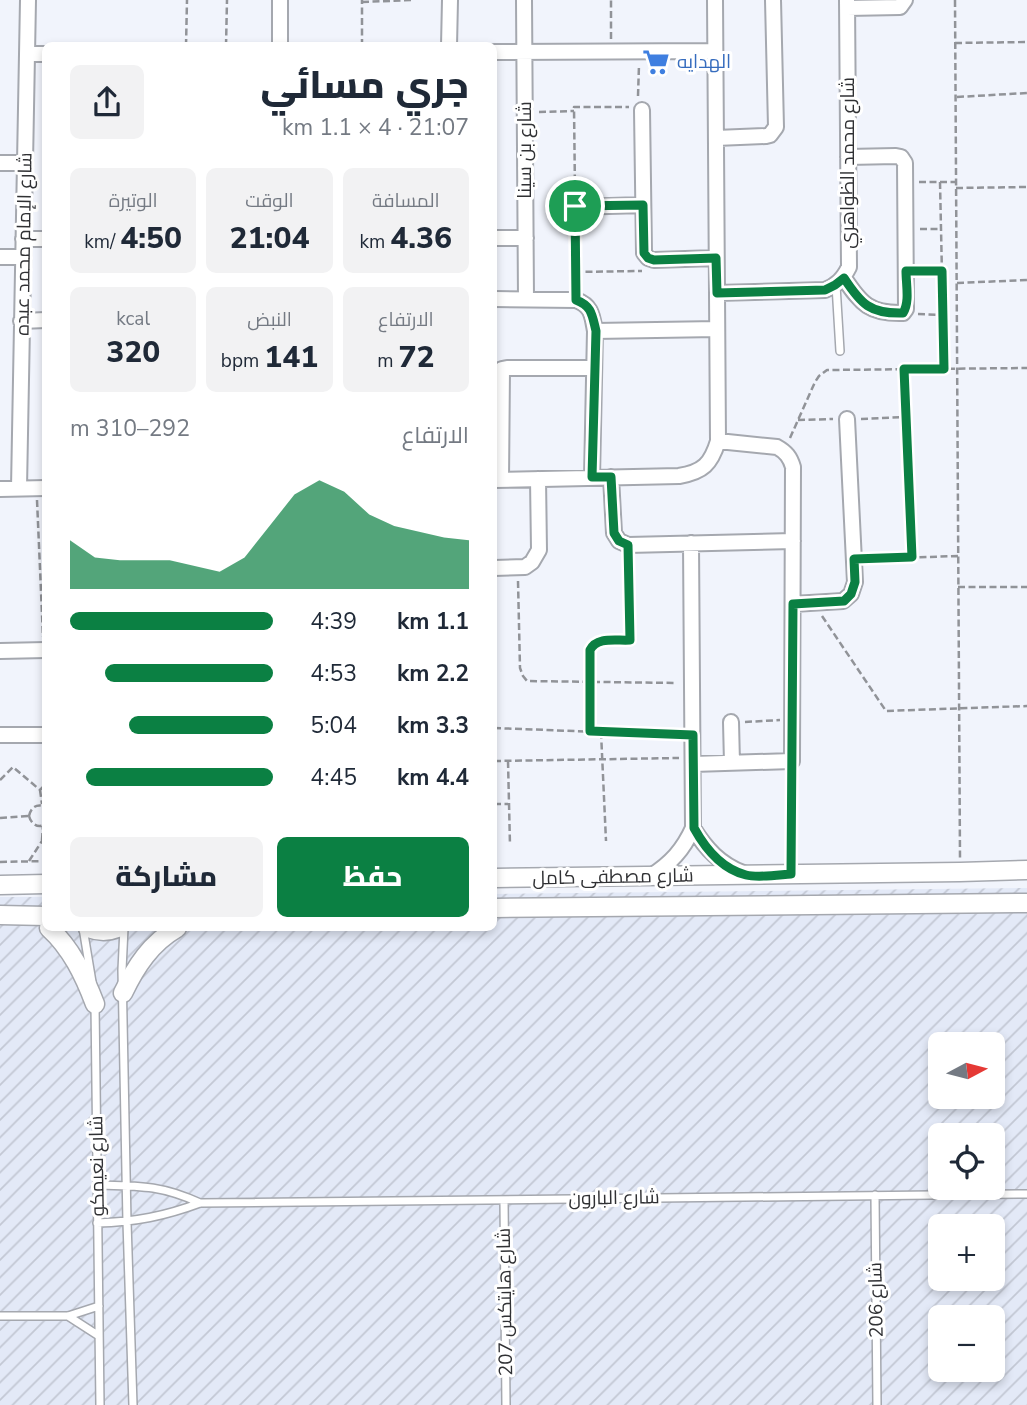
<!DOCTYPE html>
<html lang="ar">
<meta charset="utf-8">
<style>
body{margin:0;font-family:"Nunito Sans",Cairo,sans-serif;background:#f2f2f3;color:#1f2937;direction:rtl;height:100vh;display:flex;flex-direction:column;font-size:26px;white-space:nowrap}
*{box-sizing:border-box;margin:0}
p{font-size:23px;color:#747a83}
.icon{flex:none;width:38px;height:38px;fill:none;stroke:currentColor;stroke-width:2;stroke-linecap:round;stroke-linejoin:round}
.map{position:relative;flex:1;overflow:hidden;direction:ltr}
.drawer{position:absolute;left:42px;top:42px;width:455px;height:889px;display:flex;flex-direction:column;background:#fff;border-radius:10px;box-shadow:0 4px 10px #0003;direction:rtl}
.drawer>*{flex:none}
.needle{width:46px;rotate:83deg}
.tools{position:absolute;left:928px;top:1032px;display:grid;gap:14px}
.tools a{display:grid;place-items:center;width:77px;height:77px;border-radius:10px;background:#fff;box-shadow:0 4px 10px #0003;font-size:35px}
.pin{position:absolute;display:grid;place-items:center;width:60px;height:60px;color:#fff;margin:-30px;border:4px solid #fff;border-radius:50%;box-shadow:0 2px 7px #0007}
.round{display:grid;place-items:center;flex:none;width:74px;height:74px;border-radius:10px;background:#f2f2f3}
.overview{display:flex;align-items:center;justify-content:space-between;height:119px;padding:0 28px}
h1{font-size:38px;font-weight:800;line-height:52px}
.figures{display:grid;grid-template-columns:repeat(3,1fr);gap:10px;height:119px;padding:7px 28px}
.figures div{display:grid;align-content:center;border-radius:10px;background:#f2f2f3;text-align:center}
.figures b{font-size:30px;font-weight:800}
.figures small{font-size:19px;font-weight:400}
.figures p{font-size:19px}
.chart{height:196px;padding:14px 28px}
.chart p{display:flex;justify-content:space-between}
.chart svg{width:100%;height:126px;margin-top:7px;fill:#0b8043;opacity:.7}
.action{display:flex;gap:14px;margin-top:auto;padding:14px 28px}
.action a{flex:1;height:80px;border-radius:10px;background:#0b8043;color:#fff;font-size:28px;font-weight:800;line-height:80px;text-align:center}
.action a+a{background:#f2f2f3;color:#1f2937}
ul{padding:0 28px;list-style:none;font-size:23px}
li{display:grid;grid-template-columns:112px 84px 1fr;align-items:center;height:52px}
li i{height:18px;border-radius:9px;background:#0b8043}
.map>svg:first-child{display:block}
.industrial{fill:url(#industrial-furrows);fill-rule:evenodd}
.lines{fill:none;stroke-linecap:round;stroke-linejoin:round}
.service-casing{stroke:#a5a8af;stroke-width:10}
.minor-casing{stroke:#a5a8af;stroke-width:18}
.tertiary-casing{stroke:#a5a8af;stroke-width:21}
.path{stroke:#919398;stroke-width:2.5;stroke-dasharray:7 3.5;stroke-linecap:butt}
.service{stroke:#fff;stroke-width:7}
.minor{stroke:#fff;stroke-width:14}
.tertiary{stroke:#fff;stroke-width:18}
.route-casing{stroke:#fff;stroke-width:14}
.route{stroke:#0b8043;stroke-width:9}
.labels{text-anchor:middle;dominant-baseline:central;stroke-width:6;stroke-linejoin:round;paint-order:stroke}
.shop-label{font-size:19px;fill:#366cbe;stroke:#fff;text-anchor:start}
.street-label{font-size:19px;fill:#303134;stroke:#fff}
</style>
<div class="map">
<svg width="1027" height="1405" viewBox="0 0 1027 1405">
<defs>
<pattern id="industrial-furrows" width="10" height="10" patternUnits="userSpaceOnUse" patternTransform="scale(1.75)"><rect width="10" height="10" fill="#e3e9f7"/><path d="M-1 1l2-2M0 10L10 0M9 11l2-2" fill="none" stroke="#c3c8d4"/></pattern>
</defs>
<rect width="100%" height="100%" fill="#f1f4fc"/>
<path class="industrial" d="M1027,888V1405H0V897H45L46,928H494V894ZM940,1045H992V1097H940ZM940,1136H992V1188H940ZM940,1227H992V1279H940ZM940,1318H992V1370H940Z"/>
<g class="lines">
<defs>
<path id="service" d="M836,285L840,351
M628,545L630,640
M83,928L92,982
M124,928L122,970L127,1222L133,1405
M95,1004L100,1405
M97,1185C139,1186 161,1185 200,1203
M875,1195L877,1405
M504,1200L506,1405
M97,1223C135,1222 165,1216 200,1203L1027,1194
M0,1316H68L99,1306
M68,1316L99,1336"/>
<path id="minor" d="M524,0L526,299
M847,8L900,7L905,0
M280,46V0
M449,46L450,0
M494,52L715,51
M27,54H46
M642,110L644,253L648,258L654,260L716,258
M716,138L766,136L770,135L776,127L773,0
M0,163H25
M575,207L643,205
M494,238H526
M23,239H46
M0,257H23
M844,278C861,304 870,314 903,313L906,309L905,163L901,157L896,156L848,157
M717,293L825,290C837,285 843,279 849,267L847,0
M494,299L576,300C592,306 592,315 595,331L592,477
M21,321L46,320
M595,331L717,329
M611,477L614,533L619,541L628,545L793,541
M494,480L679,476C703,472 711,464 718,441L715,0
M501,480L502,369L507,368H594
M19,488L28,0
M0,489L46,488
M494,568L525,567L532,562L539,550L538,479
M793,604L843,601L851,594L855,582L847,419
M0,651L46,650
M731,722L732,763
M0,735H46
M693,764L792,761L793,467C790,457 786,452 777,447L718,441
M693,828C706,849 720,864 743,873
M651,876C671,863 683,850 693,828L691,543"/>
<path id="tertiary" d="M494,878L960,872L1027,870
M0,885L46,884
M494,908L1027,903
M0,915L46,916
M49,928C71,948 84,975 95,1004
M88,928C99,932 108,932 118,928
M123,993C136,966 151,943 177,928"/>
</defs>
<use href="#service" class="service-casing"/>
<use href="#minor" class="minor-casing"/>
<use href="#tertiary" class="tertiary-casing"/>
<path class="path" d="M955,0L960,858
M362,2L413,0
M611,39V0
M955,43L1027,42
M186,46L187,0
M226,46L227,0
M362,46V0
M638,96L639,65
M957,97L1027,93
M539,112L574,111
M919,182H956
M940,182L944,368
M956,188L1027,187
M575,192L574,107H629
M575,220V287
M920,229H941
M920,271H941
M575,272L642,271
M957,283L1027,280
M918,314L943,315
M904,369L912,557
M861,419L906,417
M798,420L833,419
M790,438L815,382L819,376L827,370L1027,368
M37,500L43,637
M867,559L958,556
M518,581L520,668L523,676L527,681L677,683
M958,587H1027
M822,616L886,711L1027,706
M745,722L780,720
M494,728L679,735
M590,731V650C595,638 608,641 619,641
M601,732L606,841
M494,761L679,758
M508,761L510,845
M0,780L13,767L40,790L46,784
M40,790L42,804
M494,804H508
M29,816C31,807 37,803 46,807
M29,816C31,824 38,829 46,824
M0,818L29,816
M42,840L43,826
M791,859L792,775
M29,861L42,841L46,847
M0,862L46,861"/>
<use href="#service" class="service"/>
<use href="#minor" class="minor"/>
<use href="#tertiary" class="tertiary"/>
</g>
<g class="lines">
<defs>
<path id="route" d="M643,205L644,253L648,258L654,260L716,258L717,293L825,290L835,285L844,278C861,304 870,314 903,313C910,302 906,285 906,271H942L944,369H904L912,557L854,559L855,582L851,594L844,601L793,604L791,874C778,875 758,878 746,875C722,869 705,848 694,828L693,735L590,731V650C597,636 617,641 630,640L628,545L619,541L614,533L611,477H592L596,331C592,315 592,306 576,300L575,206Z"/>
</defs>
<use href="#route" class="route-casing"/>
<use href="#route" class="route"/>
</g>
<defs>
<symbol id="supermarket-bare" viewBox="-9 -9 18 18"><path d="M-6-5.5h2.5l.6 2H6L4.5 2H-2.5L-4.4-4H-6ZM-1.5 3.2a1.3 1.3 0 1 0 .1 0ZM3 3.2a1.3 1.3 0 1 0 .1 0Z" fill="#3f7fe0" stroke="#fff" stroke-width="2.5" paint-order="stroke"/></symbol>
</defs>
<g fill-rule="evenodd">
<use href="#supermarket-bare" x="637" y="43" width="38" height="38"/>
</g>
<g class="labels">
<g class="shop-label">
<text x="677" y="62">الهدايه</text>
</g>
<g class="street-label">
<text transform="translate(525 150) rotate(-90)">شارع بن سينا</text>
<text transform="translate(848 163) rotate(-90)">شارع محمد الظواهري</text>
<text transform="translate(24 244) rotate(-89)">شارع الإمام محمد عبده</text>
<text transform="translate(613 877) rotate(-1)">شارع مصطفى كامل</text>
<text transform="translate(97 1166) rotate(-91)">شارع نعيمكو</text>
<text transform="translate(614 1198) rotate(-1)">شارع البارون</text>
<text transform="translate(876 1300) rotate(-91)">شارع 206</text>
<text transform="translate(505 1302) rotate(-91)">شارع هايتكس 207</text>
</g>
</g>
</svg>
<div class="tools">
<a><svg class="needle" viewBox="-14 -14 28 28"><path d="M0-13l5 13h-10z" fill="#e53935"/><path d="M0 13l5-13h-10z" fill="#747a83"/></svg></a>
<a><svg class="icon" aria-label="locate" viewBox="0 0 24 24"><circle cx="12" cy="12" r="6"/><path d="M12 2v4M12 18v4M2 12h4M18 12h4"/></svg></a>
<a>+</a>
<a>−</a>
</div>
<div class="pin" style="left:575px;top:206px;background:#1e9e55"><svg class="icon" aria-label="arrive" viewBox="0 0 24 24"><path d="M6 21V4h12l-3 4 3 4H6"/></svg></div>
<section class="drawer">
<div class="overview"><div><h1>جري مسائي</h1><p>21:07 · 4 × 1.1 km</p></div><a class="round"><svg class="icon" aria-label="share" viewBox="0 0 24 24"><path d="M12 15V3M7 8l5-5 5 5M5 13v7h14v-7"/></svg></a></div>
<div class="figures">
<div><p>المسافة</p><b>4.36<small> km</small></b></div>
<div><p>الوقت</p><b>21:04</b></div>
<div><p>الوتيرة</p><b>4:50<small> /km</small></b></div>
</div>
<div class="figures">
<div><p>الارتفاع</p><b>72<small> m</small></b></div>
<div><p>النبض</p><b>141<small> bpm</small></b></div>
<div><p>kcal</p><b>320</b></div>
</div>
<div class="chart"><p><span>الارتفاع</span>292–310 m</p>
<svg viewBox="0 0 160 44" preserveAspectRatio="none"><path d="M0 44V27L10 33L20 34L30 34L40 34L50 36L60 38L70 33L80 22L90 11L100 6L110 10L120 18L130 22L140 24L150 26L160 27V44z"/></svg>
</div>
<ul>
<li><b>1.1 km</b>4:39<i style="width:100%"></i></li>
<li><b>2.2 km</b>4:53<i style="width:83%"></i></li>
<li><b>3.3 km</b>5:04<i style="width:71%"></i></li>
<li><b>4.4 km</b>4:45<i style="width:92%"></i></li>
</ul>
<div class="action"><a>حفظ</a><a>مشاركة</a></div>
</section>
</div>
